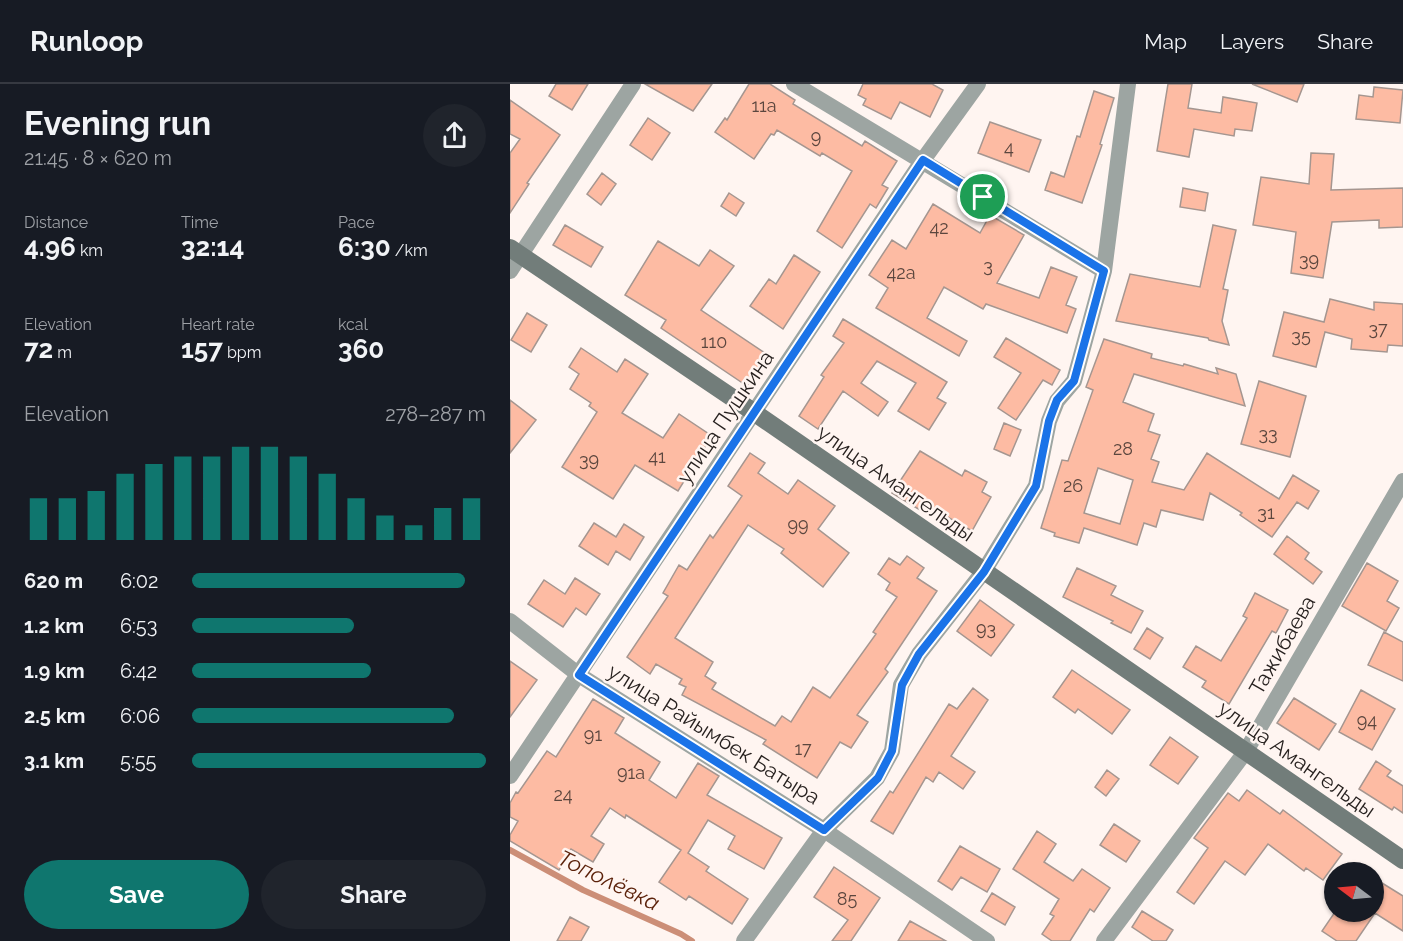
<!DOCTYPE html>
<meta charset="utf-8">
<style>
body{margin:0;font-family:Raleway,sans-serif;background:#20242c;color:#f1f3f6;height:100vh;display:flex;flex-direction:column;font-size:22px;white-space:nowrap}
*{box-sizing:border-box;margin:0}
p{font-size:20px;color:#9ea1a6}
.icon{flex:none;width:33px;height:33px;fill:none;stroke:currentColor;stroke-width:2;stroke-linecap:round;stroke-linejoin:round}
.map{position:relative;flex:1;overflow:hidden}
.panel{display:flex;flex-direction:column;background:#171b24;width:510px}
.panel>*{flex:none}
.needle{width:39px;rotate:286deg}
.controls{position:absolute;left:814px;top:778px;display:grid;gap:12px}
.controls a{display:grid;place-items:center;width:60px;height:60px;border-radius:50%;background:#171b24;box-shadow:0 2px 4px #0004;font-size:30px}
.pin{position:absolute;display:grid;place-items:center;width:51px;height:51px;color:#fff;margin:-26px;border:3px solid #fff;border-radius:50%;box-shadow:0 2px 6px #0007}
.round{display:grid;place-items:center;flex:none;width:63px;height:63px;border-radius:32px;background:#20242c}
.head{display:flex;align-items:center;justify-content:space-between;height:102px;padding:0 24px}
h1{font-size:33px;font-weight:700;line-height:45px}
.metrics{display:grid;grid-template-columns:repeat(3,1fr);gap:9px;height:102px;padding:6px 24px}
.metrics div{display:grid;align-content:center}
.metrics b{font-size:26px;font-weight:700}
.metrics small{font-size:16px;font-weight:400}
.metrics p{font-size:16px}
.chart{height:168px;padding:12px 24px}
.chart p{display:flex;justify-content:space-between}
.chart svg{width:100%;height:108px;margin-top:6px;stroke:#0f766e;stroke-width:6}
.cta{display:flex;gap:12px;margin-top:auto;padding:12px 24px}
.cta a{flex:1;height:69px;border-radius:36px;background:#0f766e;color:#fff;font-size:24px;font-weight:700;line-height:69px;text-align:center}
.cta a+a{background:#20242c;color:#f1f3f6}
ul{padding:0 24px;list-style:none;font-size:20px}
li{display:grid;grid-template-columns:96px 72px 1fr;align-items:center;height:45px}
li i{height:15px;border-radius:8px;background:#0f766e}
header{display:flex;align-items:center;gap:36px;box-sizing:border-box;height:84px;padding:0 30px;background:#171b24;border-bottom:2px solid #363941}
header strong{font-size:28px}
nav{display:flex;gap:33px;margin-inline-start:auto;font-size:21px}
main{display:flex;flex:1;min-height:0}
.map>svg:first-child{display:block}
.lines{fill:none;stroke-linecap:round;stroke-linejoin:round}
.stream{stroke:#cc8e77;stroke-width:6}
.building{fill:#fdbba3;stroke:#a59690;stroke-width:1.5;fill-rule:evenodd}
.street{stroke:#9da5a2;stroke-width:16}
.secondary{stroke:#727d7a;stroke-width:18}
.route-casing{stroke:#fff;stroke-width:12}
.route{stroke:#1a73e8;stroke-width:8}
.labels{text-anchor:middle;dominant-baseline:central;stroke-width:5;stroke-linejoin:round;paint-order:stroke}
.number-label{font-size:18px;fill:#5b463e}
.street-label{font-size:21px;fill:#251f1d;stroke:#fff5f1}
.water-label{font-size:22px;font-style:italic;fill:#5c220b;stroke:#fff5f1}
</style>
<header>
<strong>Runloop</strong>
<nav><a>Map</a><a>Layers</a><a>Share</a></nav>
</header>
<main>
<section class="panel">
<div class="head"><div><h1>Evening run</h1><p>21:45 · 8 × 620 m</p></div><a class="round"><svg class="icon" aria-label="share" viewBox="0 0 24 24"><path d="M12 15V3M7 8l5-5 5 5M5 13v7h14v-7"/></svg></a></div>
<div class="metrics">
<div><p>Distance</p><b>4.96<small> km</small></b></div>
<div><p>Time</p><b>32:14</b></div>
<div><p>Pace</p><b>6:30<small> /km</small></b></div>
</div>
<div class="metrics">
<div><p>Elevation</p><b>72<small> m</small></b></div>
<div><p>Heart rate</p><b>157<small> bpm</small></b></div>
<div><p>kcal</p><b>360</b></div>
</div>
<div class="chart"><p><span>Elevation</span>278–287 m</p>
<svg viewBox="0 0 160 44" preserveAspectRatio="none"><path d="M5 44V27M15 44V27M25 44V24M35 44V17M45 44V13M55 44V10M65 44V10M75 44V6M85 44V6M95 44V10M105 44V17M115 44V27M125 44V34M135 44V38M145 44V31M155 44V27"/></svg>
</div>
<ul>
<li><b>620 m</b>6:02<i style="width:93%"></i></li>
<li><b>1.2 km</b>6:53<i style="width:55%"></i></li>
<li><b>1.9 km</b>6:42<i style="width:61%"></i></li>
<li><b>2.5 km</b>6:06<i style="width:89%"></i></li>
<li><b>3.1 km</b>5:55<i style="width:100%"></i></li>
</ul>
<div class="cta"><a>Save</a><a>Share</a></div>
</section>
<div class="map">
<svg width="893" height="857" viewBox="0 0 893 857">
<rect width="100%" height="100%" fill="#fff5f1"/>
<g class="lines">
<path class="stream" d="M0,766L73,806L171,850L182,857"/>
</g>
<path class="building" d="M46,0H78L62,26L39,12Z
M135,0H202L183,27Z
M239,0H260L285,16L283,20L352,62L355,57L387,77L372,101L378,104L366,124L360,120L332,164L307,147L342,87L312,69L310,72L267,46L264,51L261,50L244,75L205,48L215,34L217,36Z
M353,0H422L433,6L420,33L390,18L381,35L353,21L356,15L348,11Z
M658,0H682L678,24L711,29L713,13L747,19L742,47L725,45L724,52L684,45L679,73L647,67Z
M742,0H794L787,18Z
M864,3L893,6L890,39L846,35L849,11L863,13Z
M584,7L604,14L590,60L592,61L572,119L535,106L541,88L554,93L567,52L570,53Z
M0,16L50,51L17,99L19,100L0,129V69L10,55L0,50Z
M138,34L160,49L142,76L120,61Z
M480,38L531,56L519,88L468,69Z
M801,69L824,70L821,106L893,104V143L869,144V136L822,138L813,194L781,189L786,148L743,141L751,93L799,100Z
M92,89L106,100L91,121L77,110Z
M673,104L698,109L695,127L670,123Z
M219,109L234,119L226,132L211,122Z
M423,120L470,149L480,131L514,151L487,199L529,214L541,183L567,193L556,221L566,225L557,249L476,220L473,225L434,203L417,234L457,257L449,272L366,224L378,204L359,191L382,156L396,165Z
M55,141L93,163L81,183L43,161Z
M703,141L726,146L713,205L718,206L712,237L719,261L699,256L698,254L606,237L620,190L690,203Z
M148,157L189,182L200,166L224,182L191,226L258,271L237,302L151,244L156,236L115,211Z
M284,171L310,188L273,245L240,222L259,195L266,200Z
M820,215L864,226V218L893,220V262L878,261L877,268L841,265L842,255L815,248L806,283L763,272L774,228L814,238Z
M17,229L37,241L21,268L1,256Z
M333,235L437,298L427,314L436,319L419,346L388,327L406,299L367,277L351,299L378,318L368,332L333,307L308,345L289,332L314,293L311,291L334,259L323,252Z
M496,254L550,286L542,301L533,296L506,336L488,324L511,289L484,273Z
M594,255L642,270L641,274L673,282L674,280L708,290L706,284L726,290L735,322L624,290L613,318L644,330L638,347L650,351L641,375L649,378L642,398L674,406L697,369L769,415L783,391L809,407L798,425L787,418L762,453L730,431L732,429L700,409L693,436L651,426L646,443L634,439L627,461L574,444L569,459L544,452L545,449L531,444L552,376L558,377L583,306L576,303ZM588,384L623,396L610,440L574,429Z
M71,264L107,288L115,275L138,290L112,329L153,354L169,330L202,352L168,407L125,381L103,415L52,383L87,328L79,322L81,319L60,305L69,290L59,283Z
M749,297L796,312L780,373L731,360Z
M0,316L26,336L0,369Z
M494,339L511,346L500,372L484,365Z
M410,367L452,392L455,386L477,398L472,408L481,413L462,447L413,419L410,426L382,409Z
M240,369L255,379L248,389L278,410L288,396L325,422L308,445L339,469L313,503L271,469L274,465L238,441L165,554L203,578L195,592L206,599L202,605L265,642L272,632L281,638L303,603L320,614L366,550L363,548L387,513L376,506L380,499L368,490L379,474L390,481L397,472L414,484L407,494L427,507L375,585L378,588L347,631L358,638L341,664L330,658L307,694L253,660L256,656L172,611L176,603L169,600L172,595L146,580L140,590L117,573L158,512L153,509L169,481L177,486L200,451L203,454L232,412L218,402Z
M84,439L106,453L114,440L134,453L120,476L106,467L98,481L69,462Z
M777,452L799,469L795,475L812,488L803,500L764,470Z
M857,479L888,497L877,517L889,524L876,547L832,522Z
M567,484L606,502L601,511L633,527L621,549L601,539L603,537L553,513Z
M65,494L90,510L76,531L66,524L53,543L18,520L34,496L55,510Z
M745,509L778,526L766,549L762,547L719,620L692,603L696,597L673,583L686,562L711,577L737,534L733,532Z
M470,516L504,541L481,572L447,547Z
M637,544L653,554L640,575L624,565Z
M874,548L893,558V597L858,581Z
M0,577L27,596L0,633Z
M562,586L620,626L602,650L568,625L565,629L543,613Z
M463,604L478,616L441,672L465,688L453,705L429,688L423,698L416,693L383,750L361,737L380,707L383,709L439,620L447,625Z
M851,606L885,625L862,666L829,648Z
M784,614L826,640L809,666L767,639Z
M83,615L114,634L105,649L150,678L139,696L166,714L188,679L209,692L197,711L272,754L254,785L218,765L225,752L198,736L178,769L199,783L196,787L238,815L222,840L179,812L176,816L149,798L171,766L116,731L115,734L100,724L81,752L94,760L83,778L61,765L49,786L0,757V751L8,737L0,733V719L6,708L8,709L37,667L46,673Z
M660,653L688,673L668,700L640,681Z
M866,677L881,687L877,692L893,702V729L884,723L882,726L849,705Z
M597,686L609,695L596,712L585,703Z
M737,706L770,730L773,726L832,770L813,796L796,784L794,787L758,760L735,791L715,777L684,820L667,808L698,764L684,754L718,709L729,717Z
M604,740L630,757L616,778L590,761Z
M527,747L546,760L534,778L563,797L572,785L600,804L584,828L580,825L560,857H542L532,850L544,832L540,830L549,815L503,785Z
M450,762L490,785L477,808L451,793L442,806L428,797Z
M324,783L370,814L341,857H322L338,836L304,813Z
M872,799L893,812V847L865,829L846,857H827L812,847L825,828H864V812Z
M482,809L505,823L495,841L471,827Z
M632,827L663,846L656,857H643L622,843Z
M60,833L79,843L71,857H47Z
M400,837L436,857H388Z"/>
<g class="lines">
<path class="street" d="M284,0L594,187
M0,187L123,0
M0,537L69,591L314,746L477,857
M0,692L413,76L468,0
M234,857L314,746L367,694L382,667L391,601L409,570L474,487L526,402L539,337L547,317L564,297L594,187L618,0
M594,857L736,667L893,397"/>
<path class="secondary" d="M0,164L245,329L893,776"/>
</g>
<g class="lines">
<defs>
<path id="route" d="M413,76L594,187L564,297L547,316L539,337L526,402L474,488L409,570L392,601L382,667L368,694L314,746L69,591Z"/>
</defs>
<use href="#route" class="route-casing"/>
<use href="#route" class="route"/>
</g>
<g class="labels">
<g class="number-label">
<text x="254" y="21">11а</text>
<text x="306" y="52">9</text>
<text x="499" y="63">4</text>
<text x="429" y="143">42</text>
<text x="799" y="175">39</text>
<text x="478" y="181">3</text>
<text x="391" y="188">42а</text>
<text x="868" y="244">37</text>
<text x="791" y="251">35</text>
<text x="204" y="257">110</text>
<text x="758" y="349">33</text>
<text x="613" y="364">28</text>
<text x="147" y="372">41</text>
<text x="79" y="375">39</text>
<text x="563" y="401">26</text>
<text x="756" y="428">31</text>
<text x="288" y="440">99</text>
<text x="476" y="544">93</text>
<text x="857" y="636">94</text>
<text x="83" y="650">91</text>
<text x="293" y="664">17</text>
<text x="121" y="688">91а</text>
<text x="53" y="710">24</text>
<text x="337" y="814">85</text>
</g>
<g class="street-label">
<text transform="translate(215 333) rotate(-56)">улица Пушкина</text>
<text transform="translate(386 399) rotate(35)">улица Амангельды</text>
<text transform="translate(772 561) rotate(-60)">Тажибаева</text>
<text transform="translate(204 650) rotate(32)">улица Райымбек Батыра</text>
<text transform="translate(787 675) rotate(35)">улица Амангельды</text>
</g>
<g class="water-label">
<text transform="translate(99 796) rotate(26)">Тополёвка</text>
</g>
</g>
</svg>
<div class="controls">
<a><svg class="needle" viewBox="-14 -14 28 28"><path d="M0-13l5 13h-10z" fill="#e53935"/><path d="M0 13l5-13h-10z" fill="#9ea1a6"/></svg></a>
</div>
<div class="pin" style="left:473px;top:113px;background:#1e9e55"><svg class="icon" aria-label="arrive" viewBox="0 0 24 24"><path d="M6 21V4h12l-3 4 3 4H6"/></svg></div>
</div>
</main>
